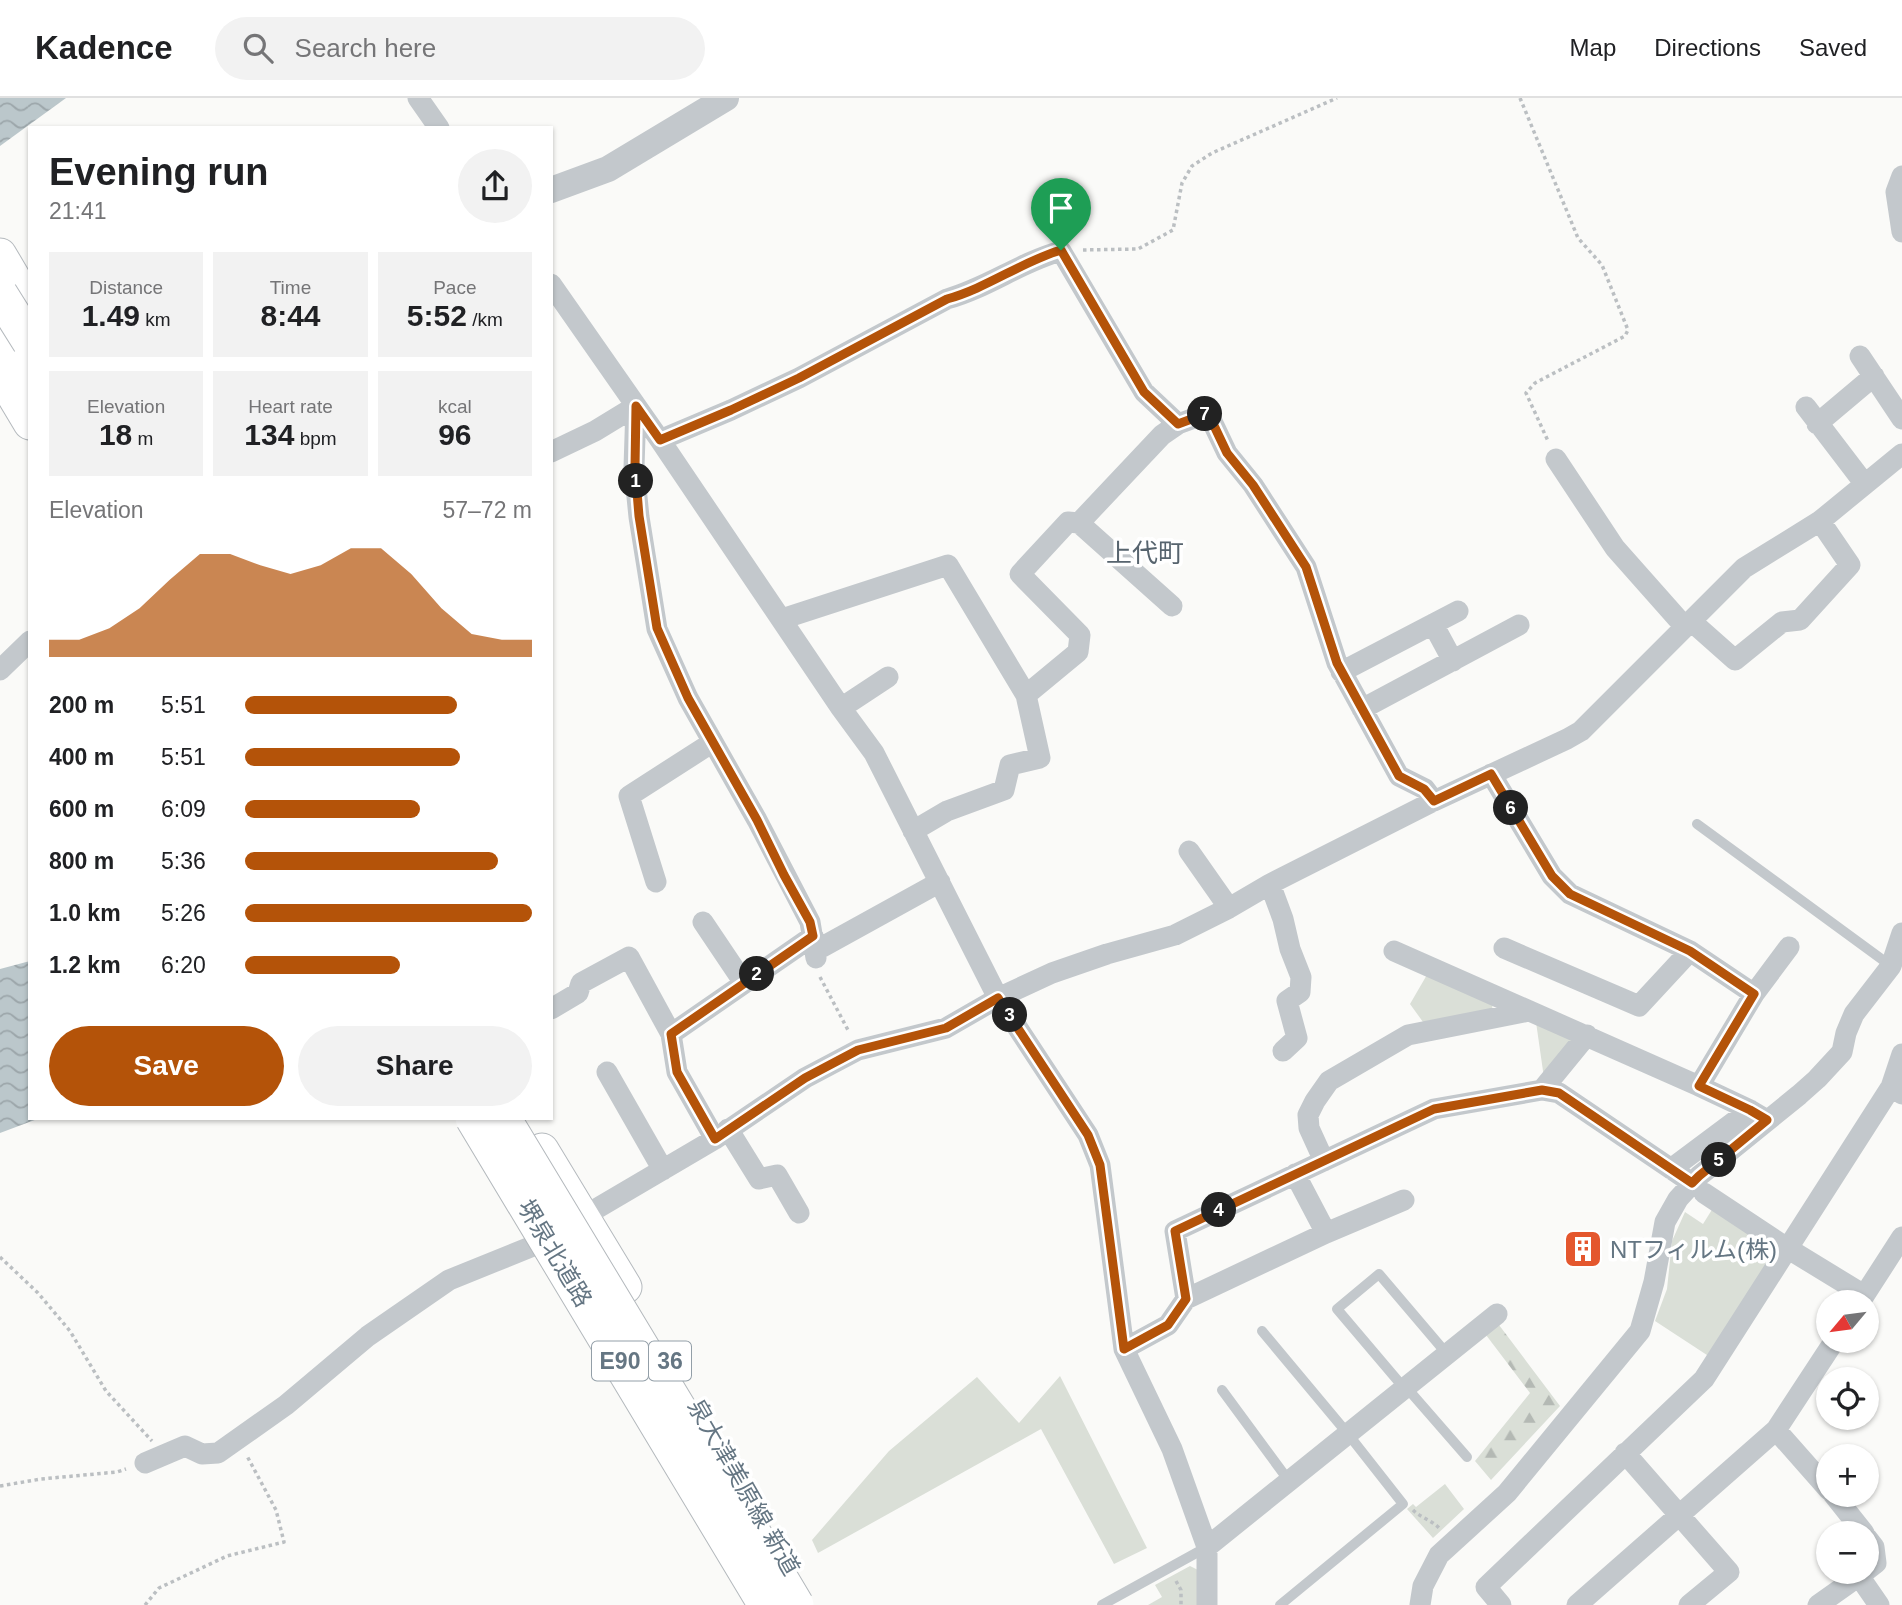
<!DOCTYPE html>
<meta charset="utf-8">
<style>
body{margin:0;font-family:Helvetica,"Noto Sans JP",sans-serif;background:#f2f2f2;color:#202124;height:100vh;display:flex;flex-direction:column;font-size:26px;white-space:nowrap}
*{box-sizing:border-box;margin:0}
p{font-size:23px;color:#757577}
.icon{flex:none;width:38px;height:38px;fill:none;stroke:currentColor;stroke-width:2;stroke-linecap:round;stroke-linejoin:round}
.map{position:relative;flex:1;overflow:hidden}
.details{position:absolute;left:28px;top:28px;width:525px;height:994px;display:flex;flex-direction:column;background:#fff;border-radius:0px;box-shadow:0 2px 5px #0004}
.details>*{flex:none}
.needle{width:46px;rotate:241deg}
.buttons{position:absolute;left:1816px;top:1192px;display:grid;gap:14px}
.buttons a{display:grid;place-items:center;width:63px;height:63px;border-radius:50%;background:#fff;box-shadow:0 2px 5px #0004;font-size:35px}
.pin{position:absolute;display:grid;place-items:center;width:60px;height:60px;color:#fff;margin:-72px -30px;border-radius:50% 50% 50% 0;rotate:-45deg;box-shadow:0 0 7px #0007}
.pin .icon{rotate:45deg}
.km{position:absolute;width:35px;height:35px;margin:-18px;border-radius:50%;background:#222;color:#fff;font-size:19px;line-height:35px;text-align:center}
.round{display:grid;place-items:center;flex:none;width:74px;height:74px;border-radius:37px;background:#f2f2f2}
.summary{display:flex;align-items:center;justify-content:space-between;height:119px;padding:0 21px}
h1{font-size:38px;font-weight:700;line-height:52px}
.figures{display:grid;grid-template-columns:repeat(3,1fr);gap:10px;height:119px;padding:7px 21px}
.figures div{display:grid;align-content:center;border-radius:0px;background:#f2f2f2;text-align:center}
.figures b{font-size:30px;font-weight:700}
.figures small{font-size:19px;font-weight:400}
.figures p{font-size:19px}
.chart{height:196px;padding:14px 21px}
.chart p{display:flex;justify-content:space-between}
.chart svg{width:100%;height:126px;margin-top:7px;fill:#b45309;opacity:.7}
.button{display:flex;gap:14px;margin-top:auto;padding:14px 21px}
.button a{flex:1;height:80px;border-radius:42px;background:#b45309;color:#fff;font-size:28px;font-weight:700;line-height:80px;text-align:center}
.button a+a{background:#f2f2f2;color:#202124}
ul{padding:0 21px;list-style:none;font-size:23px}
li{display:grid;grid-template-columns:112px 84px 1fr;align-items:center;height:52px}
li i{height:18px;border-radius:9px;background:#b45309}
header{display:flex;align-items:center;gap:42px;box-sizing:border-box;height:98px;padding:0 35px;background:#fff;border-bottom:2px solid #e0e0e0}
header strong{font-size:33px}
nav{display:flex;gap:38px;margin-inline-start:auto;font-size:24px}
.search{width:490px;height:63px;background:#f2f2f2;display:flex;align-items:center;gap:18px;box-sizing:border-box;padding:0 24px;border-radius:38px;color:#757577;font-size:26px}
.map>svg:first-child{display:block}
.green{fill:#dadfd7}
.forest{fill:url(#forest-firs)}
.water{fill:url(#water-waves)}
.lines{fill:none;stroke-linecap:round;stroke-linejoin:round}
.primary-casing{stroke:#b5babe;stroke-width:35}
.trunk-casing{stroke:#b4b9bd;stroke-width:37}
.path{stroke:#bbbfc2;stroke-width:3.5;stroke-dasharray:3.5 3.5;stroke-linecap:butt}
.service{stroke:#c3c8cc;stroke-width:10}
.minor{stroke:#c3c8cc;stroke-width:21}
.tertiary{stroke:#c3c8cc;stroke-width:26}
.primary{stroke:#fff;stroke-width:33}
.trunk{stroke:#fff;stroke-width:35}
.trunk-bridge-casing{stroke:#b4b9bd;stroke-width:37;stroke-linecap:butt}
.trunk-bridge{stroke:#fff;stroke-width:35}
.route-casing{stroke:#fff;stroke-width:14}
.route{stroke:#b45309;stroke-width:9}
.labels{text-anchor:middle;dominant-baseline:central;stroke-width:7;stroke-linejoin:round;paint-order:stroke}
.shield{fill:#fff;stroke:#939fa8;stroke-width:2}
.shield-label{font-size:23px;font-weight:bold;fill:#657683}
.poi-label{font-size:24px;fill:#657683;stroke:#fff;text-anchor:start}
.street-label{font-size:24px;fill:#657683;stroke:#fff}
.neighbourhood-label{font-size:26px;fill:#57646e;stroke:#fff}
</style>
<header>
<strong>Kadence</strong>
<div class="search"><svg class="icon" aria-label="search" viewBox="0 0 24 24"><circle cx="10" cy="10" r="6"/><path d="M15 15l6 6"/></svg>Search here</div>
<nav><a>Map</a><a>Directions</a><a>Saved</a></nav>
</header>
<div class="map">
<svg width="1902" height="1507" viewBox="0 0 1902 1507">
<defs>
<pattern id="forest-firs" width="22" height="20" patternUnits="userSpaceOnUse" patternTransform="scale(1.75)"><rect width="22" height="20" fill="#dadfd7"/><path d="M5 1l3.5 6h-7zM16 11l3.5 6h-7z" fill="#b4b9b4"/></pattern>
<pattern id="water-waves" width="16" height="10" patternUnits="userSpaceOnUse" patternTransform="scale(1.75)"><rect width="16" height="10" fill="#bbc7cb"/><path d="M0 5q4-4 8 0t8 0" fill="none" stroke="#9ca6aa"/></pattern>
</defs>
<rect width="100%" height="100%" fill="#fafaf8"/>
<path class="green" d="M1428,875L1493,902L1492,912L1423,924L1410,906Z
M1535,917L1581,939L1544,980Z
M1713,1110L1773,1149L1774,1157L1710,1259L1655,1223L1667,1191L1672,1143L1685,1114L1703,1126Z
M1060,1278L1147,1450L1114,1466L1041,1331L818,1455L812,1442L889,1353L977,1279L1019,1325Z
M1445,1386L1464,1411L1433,1440L1407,1411L1413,1406L1416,1409Z
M1190,1468L1198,1472V1507H1148L1162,1499L1155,1487Z"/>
<path class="forest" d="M1496,1223L1560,1308L1491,1382L1475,1363L1530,1295L1483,1233Z"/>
<path class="water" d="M0,0H66L0,48Z
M30,863V1020H40L0,1035V871Z"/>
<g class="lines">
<defs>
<path id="primary" d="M0,157L30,208
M0,275L30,325
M542,1052L625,1189"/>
<path id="trunk" d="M0,246L30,295"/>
</defs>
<use href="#primary" class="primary-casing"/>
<use href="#trunk" class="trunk-casing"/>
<path class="path" d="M1520,0L1578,140L1602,167L1628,232L1625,238L1535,285L1526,295L1548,343
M1083,152L1138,151L1173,132L1182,85L1192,68L1212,55L1337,0
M820,879L849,934
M0,1159L38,1195L70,1233L106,1293L152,1343
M0,1388L41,1381L117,1374L126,1371
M1413,1412C1421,1420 1432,1422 1440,1431
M1176,1483L1181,1492V1507
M145,1507L159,1490L227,1458L284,1444L276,1412L247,1358"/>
<path class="service" d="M1697,726L1891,868
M1262,1233L1348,1336L1403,1406L1280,1507
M1406,1289L1467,1359
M1404,1290L1337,1211L1379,1176L1447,1256
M1222,1292L1289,1383
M1102,1507L1207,1449"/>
<path class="minor" d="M418,0L439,30
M1902,78L1896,94L1902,134
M551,186L660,342L841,610L874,655L998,900L1088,1037L1100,1067L1124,1251L1172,1351L1207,1449V1507
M1860,258L1902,321
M636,308L634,369L639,419L657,531L688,600L757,722L810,824L816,860
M1806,309L1864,385
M1817,326L1874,278
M660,342L731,312L799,280L947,201C987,190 1021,164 1061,153L1144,294L1178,326
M551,354L595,333L636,308
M1556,361L1615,450L1685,529
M1079,425L1162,337L1178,326L1208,315L1227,355L1253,387L1306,469L1337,565L1399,678L1425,691L1434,703
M782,521L948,467L1026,597
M1691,523L1735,562L1782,524L1800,522L1850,467L1820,423
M1433,526L1453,563
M0,572L30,543
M1341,574L1458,513
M841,610L888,579
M1362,611L1519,527
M1491,676L1552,778L1570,796L1690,853L1754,896
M913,733L947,713L1004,692L1010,667L1040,660L1026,597L1078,554L1080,537L1020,476L1068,424L1079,425L1172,508
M1189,753L1229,810
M656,784L629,698L713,644
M1270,786L1283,821L1290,851L1301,879L1300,894L1287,903L1297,940L1283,953
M703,824L744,885
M1504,850L1639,908L1690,853
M815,853L940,784
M1394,853L1699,988L1750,1012L1767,1022
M551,911L578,895L581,885L629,859L671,936L677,974L715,1041
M671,936L813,838
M607,974L663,1072
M1699,988L1754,896L1789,849
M1891,989L1902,956
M1542,992L1587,937
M728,1031L759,1081L777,1077L799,1115
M1324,1063L1309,1030L1308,1017L1315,1003L1329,983L1408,937L1529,913
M1671,1071L1750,1012
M1295,1076L1326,1135
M1704,1095L1787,1150L1864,1197
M1186,1201L1326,1135L1404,1102
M1860,1204L1902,1139
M1124,1251L1168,1227L1186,1201L1175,1133L1434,1011L1542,992L1559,995L1692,1085
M1776,1332L1829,1392
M1625,1355L1729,1474L1689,1507
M145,1365L185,1348L202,1356L218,1355L286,1307L368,1238L449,1182L533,1148L715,1041L805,980L858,952L946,930L998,900L1052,875L1107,856L1175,837L1229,810L1270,786L1434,703L1567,641L1581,633L1744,470L1820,423L1902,356
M1833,1396L1864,1435
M1867,1440L1874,1449L1876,1465L1867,1472
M1207,1449L1497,1216
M1865,1474L1859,1478L1879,1507
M1420,1507L1423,1488L1439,1457L1507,1395L1640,1233L1654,1184L1665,1124L1678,1101L1699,1078L1799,997L1817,981L1842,954L1846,935L1854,916L1891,868L1902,835
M1501,1507L1486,1489L1704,1281L1891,989L1902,996
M1577,1507L1776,1332L1835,1242
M1818,1507L1859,1478"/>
<path class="tertiary" d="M551,92L608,71L726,0"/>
<use href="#primary" class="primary"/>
<use href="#trunk" class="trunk"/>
<defs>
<path id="trunk-bridge" d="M0,196L30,244
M473,1020L766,1507
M503,1020L721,1381L796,1507"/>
</defs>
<use href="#trunk-bridge" class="trunk-bridge-casing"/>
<use href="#trunk-bridge" class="trunk-bridge"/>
</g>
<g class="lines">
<defs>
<path id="route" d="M1061,152L1144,294L1178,326L1208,315L1227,355L1253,387L1306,469L1337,565L1399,678L1424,691L1434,703L1491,676L1552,778L1570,796L1690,853L1754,896L1699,988L1750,1012L1767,1022L1699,1078L1692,1085L1559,995L1542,992L1434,1011L1175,1133L1186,1201L1168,1227L1124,1251L1100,1067L1088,1037L998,900L946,930L858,952L805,980L715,1041L677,974L671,936L813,838L810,824L784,777L757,722L688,600L657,530L639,418L635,369L636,308L660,342L731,312L799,280L947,201C987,190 1021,164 1061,152Z"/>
</defs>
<use href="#route" class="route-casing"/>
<use href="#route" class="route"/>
</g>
<defs>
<symbol id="building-square" viewBox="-11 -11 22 22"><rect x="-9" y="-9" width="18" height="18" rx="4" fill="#e4572e" stroke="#fff"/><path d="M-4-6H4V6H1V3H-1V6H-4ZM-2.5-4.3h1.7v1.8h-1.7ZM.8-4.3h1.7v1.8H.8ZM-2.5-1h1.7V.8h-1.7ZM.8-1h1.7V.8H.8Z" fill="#fff"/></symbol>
</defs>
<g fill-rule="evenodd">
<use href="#building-square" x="1561" y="1129" width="44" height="44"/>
</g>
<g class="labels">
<g class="shield">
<rect x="592" y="1243.5" width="56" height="39" rx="5"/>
<rect x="649" y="1243.5" width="42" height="39" rx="5"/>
</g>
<g class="shield-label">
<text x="620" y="1263">E90</text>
<text x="670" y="1263">36</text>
</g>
<g class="poi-label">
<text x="1610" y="1151">NTフィルム(株)</text>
</g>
<g class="street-label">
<text transform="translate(555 1155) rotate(59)">堺泉北道路</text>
<text transform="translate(744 1389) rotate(60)">泉大津美原線 新道</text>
</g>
<g class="neighbourhood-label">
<text x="1145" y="455">上代町</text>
</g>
</g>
</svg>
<div class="buttons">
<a><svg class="needle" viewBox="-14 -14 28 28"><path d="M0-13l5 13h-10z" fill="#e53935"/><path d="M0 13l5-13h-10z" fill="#757577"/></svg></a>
<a><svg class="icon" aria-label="locate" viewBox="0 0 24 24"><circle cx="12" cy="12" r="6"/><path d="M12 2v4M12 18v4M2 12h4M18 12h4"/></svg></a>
<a>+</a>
<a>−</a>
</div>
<div class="pin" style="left:1061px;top:152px;background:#1e9e55"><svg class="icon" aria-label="arrive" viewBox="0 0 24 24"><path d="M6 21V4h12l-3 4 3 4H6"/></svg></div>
<b class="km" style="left:636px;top:383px">1</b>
<b class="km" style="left:757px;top:876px">2</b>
<b class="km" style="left:1010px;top:917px">3</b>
<b class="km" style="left:1219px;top:1112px">4</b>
<b class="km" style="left:1719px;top:1062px">5</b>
<b class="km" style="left:1511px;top:710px">6</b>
<b class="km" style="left:1205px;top:316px">7</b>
<section class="details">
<div class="summary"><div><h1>Evening run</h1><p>21:41</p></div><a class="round"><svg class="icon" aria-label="share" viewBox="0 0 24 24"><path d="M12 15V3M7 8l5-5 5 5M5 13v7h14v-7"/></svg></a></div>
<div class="figures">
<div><p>Distance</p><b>1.49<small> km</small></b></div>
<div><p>Time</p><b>8:44</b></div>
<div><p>Pace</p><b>5:52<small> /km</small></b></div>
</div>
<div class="figures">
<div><p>Elevation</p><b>18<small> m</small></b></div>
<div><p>Heart rate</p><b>134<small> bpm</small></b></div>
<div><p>kcal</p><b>96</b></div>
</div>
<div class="chart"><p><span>Elevation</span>57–72 m</p>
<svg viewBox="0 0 160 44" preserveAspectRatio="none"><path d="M0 44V38L10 38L20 34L30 27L40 17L50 8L60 8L70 12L80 15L90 12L100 6L110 6L120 15L130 27L140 36L150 38L160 38V44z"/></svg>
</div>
<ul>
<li><b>200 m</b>5:51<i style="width:74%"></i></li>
<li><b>400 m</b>5:51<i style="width:75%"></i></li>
<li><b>600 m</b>6:09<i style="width:61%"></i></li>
<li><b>800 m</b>5:36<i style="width:88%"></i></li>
<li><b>1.0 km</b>5:26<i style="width:100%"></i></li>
<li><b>1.2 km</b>6:20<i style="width:54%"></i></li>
</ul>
<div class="button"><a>Save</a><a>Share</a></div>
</section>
</div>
